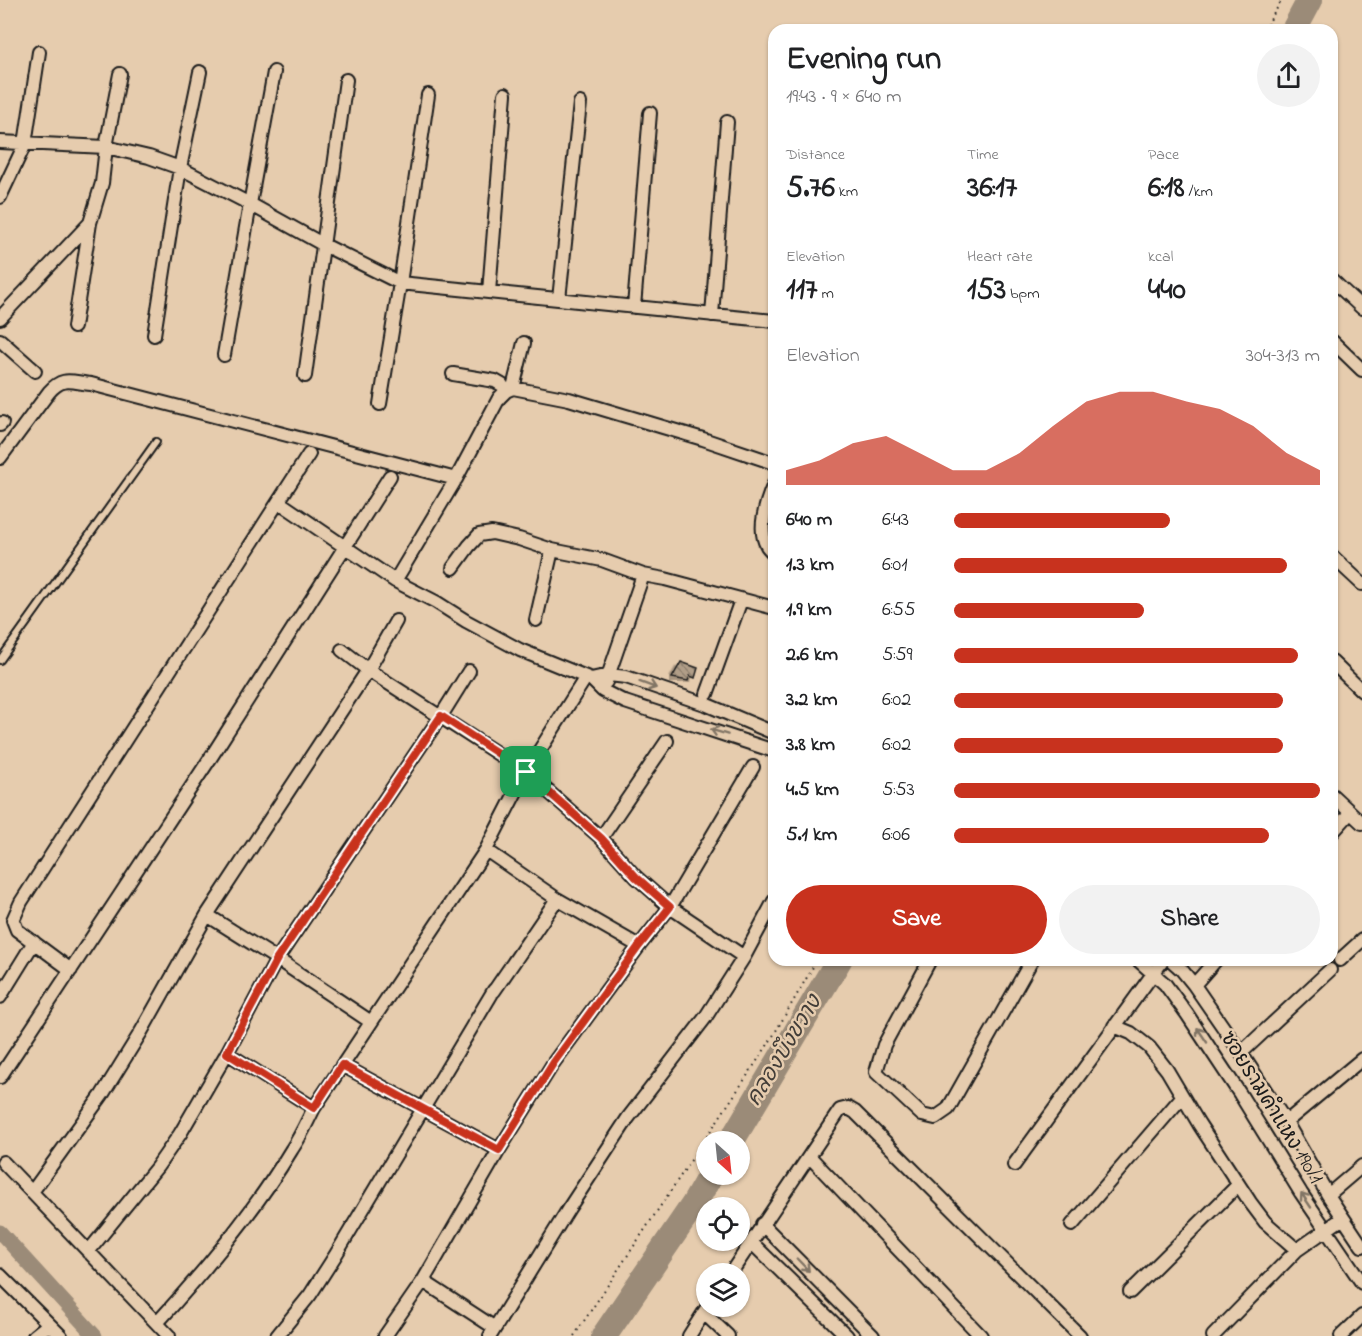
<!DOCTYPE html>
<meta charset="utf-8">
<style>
body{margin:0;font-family:"Indie Flower","Playpen Sans Thai",sans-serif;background:#f2f2f2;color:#202124;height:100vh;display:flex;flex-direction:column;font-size:22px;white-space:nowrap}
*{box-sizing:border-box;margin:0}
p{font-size:20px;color:#757577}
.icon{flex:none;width:33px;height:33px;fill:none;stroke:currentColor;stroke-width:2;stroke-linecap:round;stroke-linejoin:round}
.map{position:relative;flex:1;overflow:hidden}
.sheet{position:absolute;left:768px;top:24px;width:570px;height:942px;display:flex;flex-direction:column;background:#fff;border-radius:18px;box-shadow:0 2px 4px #0004}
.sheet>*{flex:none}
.needle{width:39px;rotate:153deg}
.fabs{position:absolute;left:696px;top:1131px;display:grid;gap:12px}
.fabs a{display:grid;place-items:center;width:54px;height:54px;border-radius:50%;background:#fff;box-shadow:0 2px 4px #0004;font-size:30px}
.pin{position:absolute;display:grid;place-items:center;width:51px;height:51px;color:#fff;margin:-26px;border-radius:12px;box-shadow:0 3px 9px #0006}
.round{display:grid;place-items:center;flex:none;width:63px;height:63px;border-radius:32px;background:#f2f2f2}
.head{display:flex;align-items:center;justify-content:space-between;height:102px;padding:0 18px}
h1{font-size:33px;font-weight:800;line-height:45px}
.figures{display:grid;grid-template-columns:repeat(3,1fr);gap:9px;height:102px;padding:6px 18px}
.figures div{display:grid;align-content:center}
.figures b{font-size:30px;font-weight:800}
.figures small{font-size:16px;font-weight:400}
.figures p{font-size:16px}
.chart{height:168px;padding:12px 18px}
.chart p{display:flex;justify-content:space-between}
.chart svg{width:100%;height:108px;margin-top:6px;fill:#c8321e;opacity:.7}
.button{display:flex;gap:12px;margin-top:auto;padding:12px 18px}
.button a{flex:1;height:69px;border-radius:36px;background:#c8321e;color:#fff;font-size:24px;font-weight:800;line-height:69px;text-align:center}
.button a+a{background:#f2f2f2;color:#202124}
ul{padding:0 18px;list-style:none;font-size:20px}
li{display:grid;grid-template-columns:96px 72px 1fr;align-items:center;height:45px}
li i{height:15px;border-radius:8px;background:#c8321e}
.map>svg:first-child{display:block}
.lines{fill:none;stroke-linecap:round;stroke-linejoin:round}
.canal{stroke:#9b8b78;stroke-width:15}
.river{stroke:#9b8b78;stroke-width:26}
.building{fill:url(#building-back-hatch);stroke:#1c1c1c;stroke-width:1.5;filter:url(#shadow)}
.lane-casing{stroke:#1c1c1c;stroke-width:10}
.street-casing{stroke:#1c1c1c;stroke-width:16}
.path{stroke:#1c1c1c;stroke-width:2;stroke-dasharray:1.5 4.5;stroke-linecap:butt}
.lane{stroke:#e6ccae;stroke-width:6}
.street{stroke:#e6ccae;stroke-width:12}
.oneway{stroke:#817465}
.route-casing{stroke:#fff;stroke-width:12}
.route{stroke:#c8321e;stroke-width:8}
.labels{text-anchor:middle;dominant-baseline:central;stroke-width:5;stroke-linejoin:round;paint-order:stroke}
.street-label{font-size:21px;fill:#1c1c1c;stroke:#e6ccae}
.water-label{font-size:22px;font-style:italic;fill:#423d38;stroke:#e6ccae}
</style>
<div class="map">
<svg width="1362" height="1336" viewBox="0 0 1362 1336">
<defs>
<pattern id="building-back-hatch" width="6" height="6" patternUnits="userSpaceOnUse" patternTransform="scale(1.5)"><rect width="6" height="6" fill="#b19e88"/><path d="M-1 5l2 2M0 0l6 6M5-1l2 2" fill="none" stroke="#8f806e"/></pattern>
<filter id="shadow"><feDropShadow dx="-5.5" dy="5.5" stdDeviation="0" flood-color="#0004"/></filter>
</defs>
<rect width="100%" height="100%" fill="#e6ccae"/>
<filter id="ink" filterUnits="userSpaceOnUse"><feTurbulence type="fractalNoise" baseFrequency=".0167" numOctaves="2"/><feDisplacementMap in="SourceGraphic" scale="12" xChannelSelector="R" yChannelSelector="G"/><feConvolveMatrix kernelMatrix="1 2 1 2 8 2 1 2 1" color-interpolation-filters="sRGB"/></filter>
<g filter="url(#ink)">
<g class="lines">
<path class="canal" d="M0,1232L95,1336"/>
<path class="river" d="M1294,30L1310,0
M731,1142L839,960
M604,1336L694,1204L711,1174"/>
</g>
<path class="building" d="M681,662L698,668L695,678L690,676L688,681L672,678Z"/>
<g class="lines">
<defs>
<path id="lane" d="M0,660L156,442"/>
<path id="street" d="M274,72L250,204L324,245L400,283L774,321
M0,142L106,147L149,157L180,168L250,204L224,355
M0,197L25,144L39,52
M1332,280L1362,308
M489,292L505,94
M559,299L580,103
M634,307L650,113
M712,315L727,122
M0,318L90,223L102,183L106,147L120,74
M74,327L90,223
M154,335L180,168L200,72
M0,340L35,371
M1332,341L1362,370
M453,374L495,381L502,385L506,391
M305,376L346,80
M513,388L524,343
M380,404L400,283L428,95
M0,425L2,423
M0,458L49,392C63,376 71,382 91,384L456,479
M774,484C767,500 757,529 767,546C769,549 772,551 774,554
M279,502L395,581L436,602L466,621L520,650L591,679L603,691L625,702L774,751
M1332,556L1362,584
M453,568L469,546L479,535L492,533L519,539L552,550L602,560L643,575L665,579L774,608
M395,581L456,479L499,398L506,391L513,388L569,399L703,439L774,463
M536,620L552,550
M396,621L368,670L526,772L601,838L636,877L670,907L744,957
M1332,662L1362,691
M591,679L609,675L626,677L705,704L774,733
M606,682L643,575
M707,694L741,600
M1332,795L1362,823
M1332,833L1350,813
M601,838L667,741
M486,850L557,899L639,946
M207,915L277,959L371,1022
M930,960L884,1045L876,1072L922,1115L935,1118L948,1109L1032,960
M1138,960L1165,984L1187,1014L1240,1094L1301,1193L1362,1283
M1171,960L1181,969L1194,985L1241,1053L1286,1122L1328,1195L1362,1246
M1340,960L1362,940
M71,970L17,930L13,920L21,902L309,454
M1194,985L1216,960
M494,991L557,899
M0,997L34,942
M1114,1026L1131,1033L1149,1047L1167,1070L1199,1124L1250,1202L1265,1222L1297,1250
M227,1053L314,1108
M1241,1053L1330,970
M342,1065L499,1150
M0,1077L213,754L390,476
M1286,1122L1362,1059
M809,1156L981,1336
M3,1162L169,1336
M1014,1165L1163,960
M32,1192L102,1095L141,1032L207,915L368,670L342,650
M1328,1195L1362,1166
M762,1224L873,1336
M1072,1225L1182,1097
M751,1242L847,1336
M88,1252L157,1167L180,1134L227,1053L277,959L441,716L469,671
M730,1274L840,1110L848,1108L855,1112L1080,1336
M0,1275L61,1336
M423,1281L495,1328
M1130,1292L1238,1185
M704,1313L728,1336
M157,1323C206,1269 254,1212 292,1149C301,1136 307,1122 314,1108L486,850L526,772L586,677
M34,1336L49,1324
M277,1336L310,1295L335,1256L494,990
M385,1336L423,1281L499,1150L554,1062L639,946L670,907L753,767
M490,1336L569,1208L628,1118L705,1018L744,957L774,901
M689,1336L708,1306
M1213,1336L1297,1250L1343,1218
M1341,1336L1362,1316"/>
</defs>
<use href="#lane" class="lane-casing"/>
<use href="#street" class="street-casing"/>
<path class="path" d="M1264,30L1282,0
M574,1336L769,1043L817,960"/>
<use href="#lane" class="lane"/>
<use href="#street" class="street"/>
</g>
<defs><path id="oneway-shaft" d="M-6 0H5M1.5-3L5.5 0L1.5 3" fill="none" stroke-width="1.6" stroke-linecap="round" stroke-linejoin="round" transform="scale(1.5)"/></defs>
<g class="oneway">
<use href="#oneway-shaft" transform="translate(648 685) rotate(20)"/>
<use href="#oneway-shaft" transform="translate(719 732) rotate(-163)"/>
<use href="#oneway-shaft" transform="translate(1202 1035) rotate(-124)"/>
<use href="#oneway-shaft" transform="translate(1306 1200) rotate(-124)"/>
<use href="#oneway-shaft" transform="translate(803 1265) rotate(46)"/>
</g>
</g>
<g class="lines" filter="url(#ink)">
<defs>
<path id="route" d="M441,716L526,772L601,838L636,877L670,907L639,946L554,1062L499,1150L342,1065L314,1108L227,1053L277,959Z"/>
</defs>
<use href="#route" class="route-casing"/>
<use href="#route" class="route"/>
</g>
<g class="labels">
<g class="street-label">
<text transform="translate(1271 1108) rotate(58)">ซอยรามคำแหง 190/1</text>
</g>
<g class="water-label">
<text transform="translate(785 1051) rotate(-59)">คลองบึงขวาง</text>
</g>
</g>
</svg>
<div class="fabs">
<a><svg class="needle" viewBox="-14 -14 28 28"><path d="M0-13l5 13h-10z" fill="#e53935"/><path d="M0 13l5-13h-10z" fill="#757577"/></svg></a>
<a><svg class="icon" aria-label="locate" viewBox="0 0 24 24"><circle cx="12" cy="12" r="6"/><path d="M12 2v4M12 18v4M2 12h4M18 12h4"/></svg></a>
<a><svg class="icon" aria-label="layers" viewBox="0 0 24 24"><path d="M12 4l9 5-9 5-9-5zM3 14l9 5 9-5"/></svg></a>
</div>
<div class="pin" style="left:526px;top:772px;background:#1e9e55"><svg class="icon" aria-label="arrive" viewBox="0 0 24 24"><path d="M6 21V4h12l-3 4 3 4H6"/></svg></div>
<section class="sheet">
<div class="head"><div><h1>Evening run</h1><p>19:43 · 9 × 640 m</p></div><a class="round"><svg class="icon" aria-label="share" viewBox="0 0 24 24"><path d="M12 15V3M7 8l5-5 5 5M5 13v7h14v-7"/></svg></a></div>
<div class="figures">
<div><p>Distance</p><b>5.76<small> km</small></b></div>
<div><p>Time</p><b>36:17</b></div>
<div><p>Pace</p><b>6:18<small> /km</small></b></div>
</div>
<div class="figures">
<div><p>Elevation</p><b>117<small> m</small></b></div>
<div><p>Heart rate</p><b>153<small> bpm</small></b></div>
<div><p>kcal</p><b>440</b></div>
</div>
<div class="chart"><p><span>Elevation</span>304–313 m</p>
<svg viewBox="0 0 160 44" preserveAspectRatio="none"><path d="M0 44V38L10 34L20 27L30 24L40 31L50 38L60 38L70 31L80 20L90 10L100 6L110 6L120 10L130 13L140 20L150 31L160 38V44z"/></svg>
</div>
<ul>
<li><b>640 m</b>6:43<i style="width:59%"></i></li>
<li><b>1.3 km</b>6:01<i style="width:91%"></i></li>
<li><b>1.9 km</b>6:55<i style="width:52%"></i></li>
<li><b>2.6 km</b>5:59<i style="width:94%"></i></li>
<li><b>3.2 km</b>6:02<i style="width:90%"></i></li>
<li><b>3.8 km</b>6:02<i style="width:90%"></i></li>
<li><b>4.5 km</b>5:53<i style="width:100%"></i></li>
<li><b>5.1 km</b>6:06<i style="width:86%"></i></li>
</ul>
<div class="button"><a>Save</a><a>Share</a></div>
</section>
</div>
